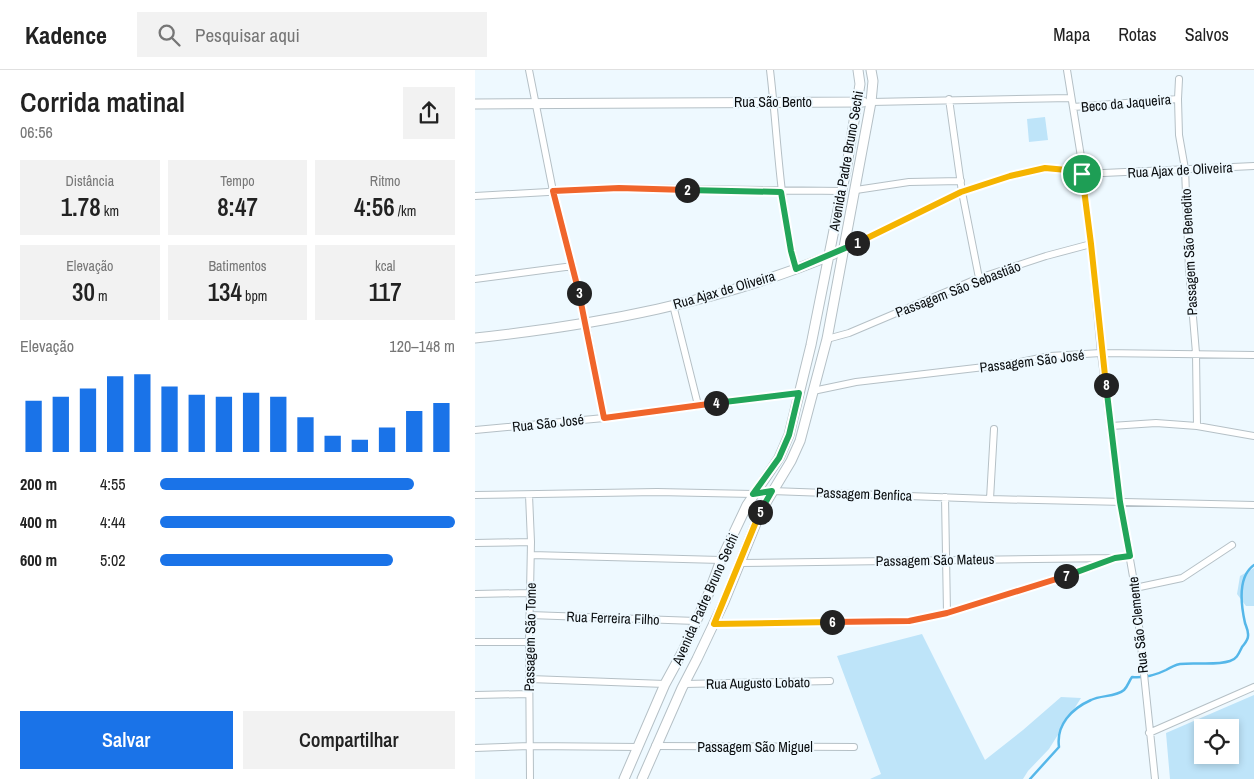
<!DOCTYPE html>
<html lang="pt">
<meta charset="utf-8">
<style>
body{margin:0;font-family:"Archivo Narrow",sans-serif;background:#f2f2f2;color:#222;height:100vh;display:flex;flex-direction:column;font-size:19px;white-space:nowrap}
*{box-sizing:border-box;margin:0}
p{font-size:16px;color:#767676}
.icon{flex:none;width:28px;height:28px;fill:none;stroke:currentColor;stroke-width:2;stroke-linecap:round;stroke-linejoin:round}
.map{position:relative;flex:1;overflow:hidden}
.details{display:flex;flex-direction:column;background:#fff;width:475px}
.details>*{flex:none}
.controls{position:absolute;left:719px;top:649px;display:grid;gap:10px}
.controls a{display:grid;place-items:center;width:45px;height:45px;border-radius:0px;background:#fff;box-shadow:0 2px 8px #0003;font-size:25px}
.pin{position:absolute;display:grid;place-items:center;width:42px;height:42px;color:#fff;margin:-21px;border:2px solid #fff;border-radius:50%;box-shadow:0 1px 5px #0007}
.km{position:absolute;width:25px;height:25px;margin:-12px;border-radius:50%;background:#222;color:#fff;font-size:14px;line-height:25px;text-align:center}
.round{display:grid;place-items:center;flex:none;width:52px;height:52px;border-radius:0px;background:#f2f2f2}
.head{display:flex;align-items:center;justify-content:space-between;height:85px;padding:0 20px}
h1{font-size:28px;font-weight:600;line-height:38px}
.figures{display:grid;grid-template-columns:repeat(3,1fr);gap:8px;height:85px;padding:5px 20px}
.figures div{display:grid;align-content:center;border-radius:0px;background:#f2f2f2;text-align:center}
.figures b{font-size:25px;font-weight:600}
.figures small{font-size:14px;font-weight:400}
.figures p{font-size:14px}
.chart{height:140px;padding:10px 20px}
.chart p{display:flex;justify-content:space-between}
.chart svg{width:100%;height:90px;margin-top:5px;stroke:#1a73e8;stroke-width:6}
.action{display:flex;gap:10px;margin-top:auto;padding:10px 20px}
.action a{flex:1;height:58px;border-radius:0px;background:#1a73e8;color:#fff;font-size:20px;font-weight:600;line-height:58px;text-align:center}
.action a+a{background:#f2f2f2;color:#222}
ul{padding:0 20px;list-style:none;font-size:16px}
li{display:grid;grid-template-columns:80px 60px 1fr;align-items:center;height:38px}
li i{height:12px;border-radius:6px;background:#1a73e8}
header{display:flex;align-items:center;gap:30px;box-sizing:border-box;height:70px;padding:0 25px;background:#fff;border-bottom:1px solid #e0e0e0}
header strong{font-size:24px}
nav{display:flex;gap:28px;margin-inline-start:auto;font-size:18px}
.search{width:350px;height:45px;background:#f2f2f2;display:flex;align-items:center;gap:12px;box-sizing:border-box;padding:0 18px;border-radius:0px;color:#767676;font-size:19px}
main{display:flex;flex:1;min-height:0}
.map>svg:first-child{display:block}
.green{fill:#bee4f9;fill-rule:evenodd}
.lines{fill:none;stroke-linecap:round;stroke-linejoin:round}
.stream{stroke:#55b7e9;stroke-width:2.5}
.street-casing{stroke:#b5c0c6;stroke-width:8}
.secondary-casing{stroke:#b5c0c6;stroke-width:11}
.street{stroke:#fff;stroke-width:6}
.secondary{stroke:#fff;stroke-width:9}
.split-1-casing{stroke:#fff;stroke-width:10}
.split-2-casing{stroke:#fff;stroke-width:10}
.split-3-casing{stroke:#fff;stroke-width:10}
.split-4-casing{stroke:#fff;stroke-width:10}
.split-5-casing{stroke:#fff;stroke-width:10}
.split-6-casing{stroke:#fff;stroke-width:10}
.split-7-casing{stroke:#fff;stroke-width:10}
.split-8-casing{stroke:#fff;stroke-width:10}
.split-9-casing{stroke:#fff;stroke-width:10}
.split-1{stroke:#f5b400;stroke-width:6}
.split-2{stroke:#22a559;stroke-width:6}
.split-3{stroke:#f0652b;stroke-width:6}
.split-4{stroke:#f0652b;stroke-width:6}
.split-5{stroke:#22a559;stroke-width:6}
.split-6{stroke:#f5b400;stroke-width:6}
.split-7{stroke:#f0652b;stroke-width:6}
.split-8{stroke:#22a559;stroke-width:6}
.split-9{stroke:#f5b400;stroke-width:6}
.labels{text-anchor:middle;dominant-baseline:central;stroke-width:4;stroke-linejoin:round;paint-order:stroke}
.street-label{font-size:14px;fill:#0a0d0f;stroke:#eef9ff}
</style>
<header>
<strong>Kadence</strong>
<div class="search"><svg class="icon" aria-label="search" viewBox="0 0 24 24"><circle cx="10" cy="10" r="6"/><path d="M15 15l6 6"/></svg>Pesquisar aqui</div>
<nav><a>Mapa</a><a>Rotas</a><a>Salvos</a></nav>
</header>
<main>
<section class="details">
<div class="head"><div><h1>Corrida matinal</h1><p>06:56</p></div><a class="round"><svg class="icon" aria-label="share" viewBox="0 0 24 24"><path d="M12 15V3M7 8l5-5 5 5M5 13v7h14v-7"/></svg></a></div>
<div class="figures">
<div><p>Distância</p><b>1.78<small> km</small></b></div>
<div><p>Tempo</p><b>8:47</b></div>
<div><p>Ritmo</p><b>4:56<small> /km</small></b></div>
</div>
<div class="figures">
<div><p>Elevação</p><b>30<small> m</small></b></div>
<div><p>Batimentos</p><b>134<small> bpm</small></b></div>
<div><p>kcal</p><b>117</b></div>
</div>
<div class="chart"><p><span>Elevação</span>120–148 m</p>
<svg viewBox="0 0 160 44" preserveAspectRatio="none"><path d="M5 44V19M15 44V17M25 44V13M35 44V7M45 44V6M55 44V12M65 44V16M75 44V17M85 44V15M95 44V17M105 44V27M115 44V36M125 44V38M135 44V32M145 44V24M155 44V20"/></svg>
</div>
<ul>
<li><b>200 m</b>4:55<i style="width:86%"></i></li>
<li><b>400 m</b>4:44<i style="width:100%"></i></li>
<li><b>600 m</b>5:02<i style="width:79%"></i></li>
</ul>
<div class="action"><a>Salvar</a><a>Compartilhar</a></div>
</section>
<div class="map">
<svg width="779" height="709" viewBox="0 0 779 709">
<rect width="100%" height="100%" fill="#eef9ff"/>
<path class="green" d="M570,47L573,70L554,72L552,49Z
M779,498V536H771L762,524L765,506Z
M447,564L510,690L548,660L586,627L606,628L574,679L553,701L548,709H395L406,704L362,586Z
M779,625V709H695L691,663ZM728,658H755V685H728Z"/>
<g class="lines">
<path class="stream" d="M555,709L584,677C581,655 596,639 616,630C626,625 641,627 649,620C653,616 654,611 657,607C669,608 681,605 691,600C696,597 700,595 705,594C722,592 739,596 755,591C762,589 764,583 767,577C770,573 774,570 773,564C773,560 771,556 770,553C766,535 762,507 779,495"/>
<defs>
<path id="street" d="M54,0L78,121L111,254L129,348
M295,0C303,67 304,134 321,199
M592,0L607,93V104L616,174L626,283L645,432L660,518L680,709
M704,9L703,29L704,65L710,99L714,199L721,283L722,356
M474,29L487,122L504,208
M396,32L596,28
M598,37L703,29
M381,120L434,112L486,111
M0,126L144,118L367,121
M370,179L487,122L535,106L570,98L592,100L607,104L779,96
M0,209L98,196
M198,235L223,335
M352,269L374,263L504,208L571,186L616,174
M338,321L381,312L535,294L575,286L626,283L779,285
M636,356L681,353L722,356L779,366
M0,360L129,348L324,323
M0,425L182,422L278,424L297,421L515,429L779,435
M54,425L56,472L54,572L55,709
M470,427L472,543
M515,429L519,359
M0,473L56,472
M56,485L246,490
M265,493L640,488L655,486
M660,518L707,508L757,475
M0,524L55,523
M55,545L221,551
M239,554L434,551L472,543L612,499L640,488
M0,572H54
M55,609L190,614
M210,614L355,611
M0,625L54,624
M674,663L779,617
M180,676L379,677
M0,678L55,676L164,677"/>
<path id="secondary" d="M0,34L388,32
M0,268C122,255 245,232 359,184
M149,709L190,614L208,581L233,525L246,490L272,435L304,388L314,365L336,275L372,95L385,14L383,0
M167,709L207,618L222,589L249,532L286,441L316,391L325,371L352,269L396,32L398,11L396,0"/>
</defs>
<use href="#street" class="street-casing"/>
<use href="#secondary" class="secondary-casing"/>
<use href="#street" class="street"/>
<use href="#secondary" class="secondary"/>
</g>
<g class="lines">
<defs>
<path id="split-1" d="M382,173L486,122L535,106L570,98L592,100L607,104"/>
<path id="split-2" d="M212,120L306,122L316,181L321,199L382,173"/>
<path id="split-3" d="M104,223L78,121L144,118L212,120"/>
<path id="split-4" d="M104,223L129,348L241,333"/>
<path id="split-5" d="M241,333L324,323L314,365L304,388L278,424L297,421L285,442"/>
<path id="split-6" d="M285,442L239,554L357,552"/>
<path id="split-7" d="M357,552L434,551L472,543L591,506"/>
<path id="split-8" d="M591,506L640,488L655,486L645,432L631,315"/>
<path id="split-9" d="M607,104L616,174L631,315"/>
</defs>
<use href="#split-1" class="split-1-casing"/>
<use href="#split-2" class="split-2-casing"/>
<use href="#split-3" class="split-3-casing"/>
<use href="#split-4" class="split-4-casing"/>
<use href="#split-5" class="split-5-casing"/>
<use href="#split-6" class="split-6-casing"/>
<use href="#split-7" class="split-7-casing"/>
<use href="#split-8" class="split-8-casing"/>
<use href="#split-9" class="split-9-casing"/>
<use href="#split-1" class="split-1"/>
<use href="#split-2" class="split-2"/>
<use href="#split-3" class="split-3"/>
<use href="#split-4" class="split-4"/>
<use href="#split-5" class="split-5"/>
<use href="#split-6" class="split-6"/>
<use href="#split-7" class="split-7"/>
<use href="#split-8" class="split-8"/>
<use href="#split-9" class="split-9"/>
</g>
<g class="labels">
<g class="street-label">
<text x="298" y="32">Rua São Bento</text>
<text transform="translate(651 33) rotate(-5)">Beco da Jaqueira</text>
<text transform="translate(371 91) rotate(-80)">Avenida Padre Bruno Sechi</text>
<text transform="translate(705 100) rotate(-3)">Rua Ajax de Oliveira</text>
<text transform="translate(714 182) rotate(-93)">Passagem São Benedito</text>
<text transform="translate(483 219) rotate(-21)">Passagem São Sebastião</text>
<text transform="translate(249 220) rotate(-16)">Rua Ajax de Oliveira</text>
<text transform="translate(557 291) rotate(-7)">Passagem São José</text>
<text transform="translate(73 353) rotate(-6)">Rua São José</text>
<text transform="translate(389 424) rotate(2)">Passagem Benfica</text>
<text transform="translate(460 490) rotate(-1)">Passagem São Mateus</text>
<text transform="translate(230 529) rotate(-66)">Avenida Padre Bruno Sechi</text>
<text transform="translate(138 548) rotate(2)">Rua Ferreira Filho</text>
<text transform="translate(663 555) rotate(-96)">Rua São Clemente</text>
<text transform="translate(55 567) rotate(-89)">Passagem São Tome</text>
<text transform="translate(283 613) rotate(-1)">Rua Augusto Lobato</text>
<text x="280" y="677">Passagem São Miguel</text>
</g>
</g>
</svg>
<div class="controls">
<a><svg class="icon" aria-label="locate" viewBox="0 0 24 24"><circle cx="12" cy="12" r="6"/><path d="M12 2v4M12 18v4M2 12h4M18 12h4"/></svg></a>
</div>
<div class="pin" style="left:607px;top:104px;background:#1e9e55"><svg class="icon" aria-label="arrive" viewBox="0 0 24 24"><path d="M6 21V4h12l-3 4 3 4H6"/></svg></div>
<b class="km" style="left:382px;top:173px">1</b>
<b class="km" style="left:212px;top:120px">2</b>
<b class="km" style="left:104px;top:223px">3</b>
<b class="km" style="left:241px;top:333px">4</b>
<b class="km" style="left:285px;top:442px">5</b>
<b class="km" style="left:357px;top:552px">6</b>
<b class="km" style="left:591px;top:506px">7</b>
<b class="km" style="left:631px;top:315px">8</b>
</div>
</main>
